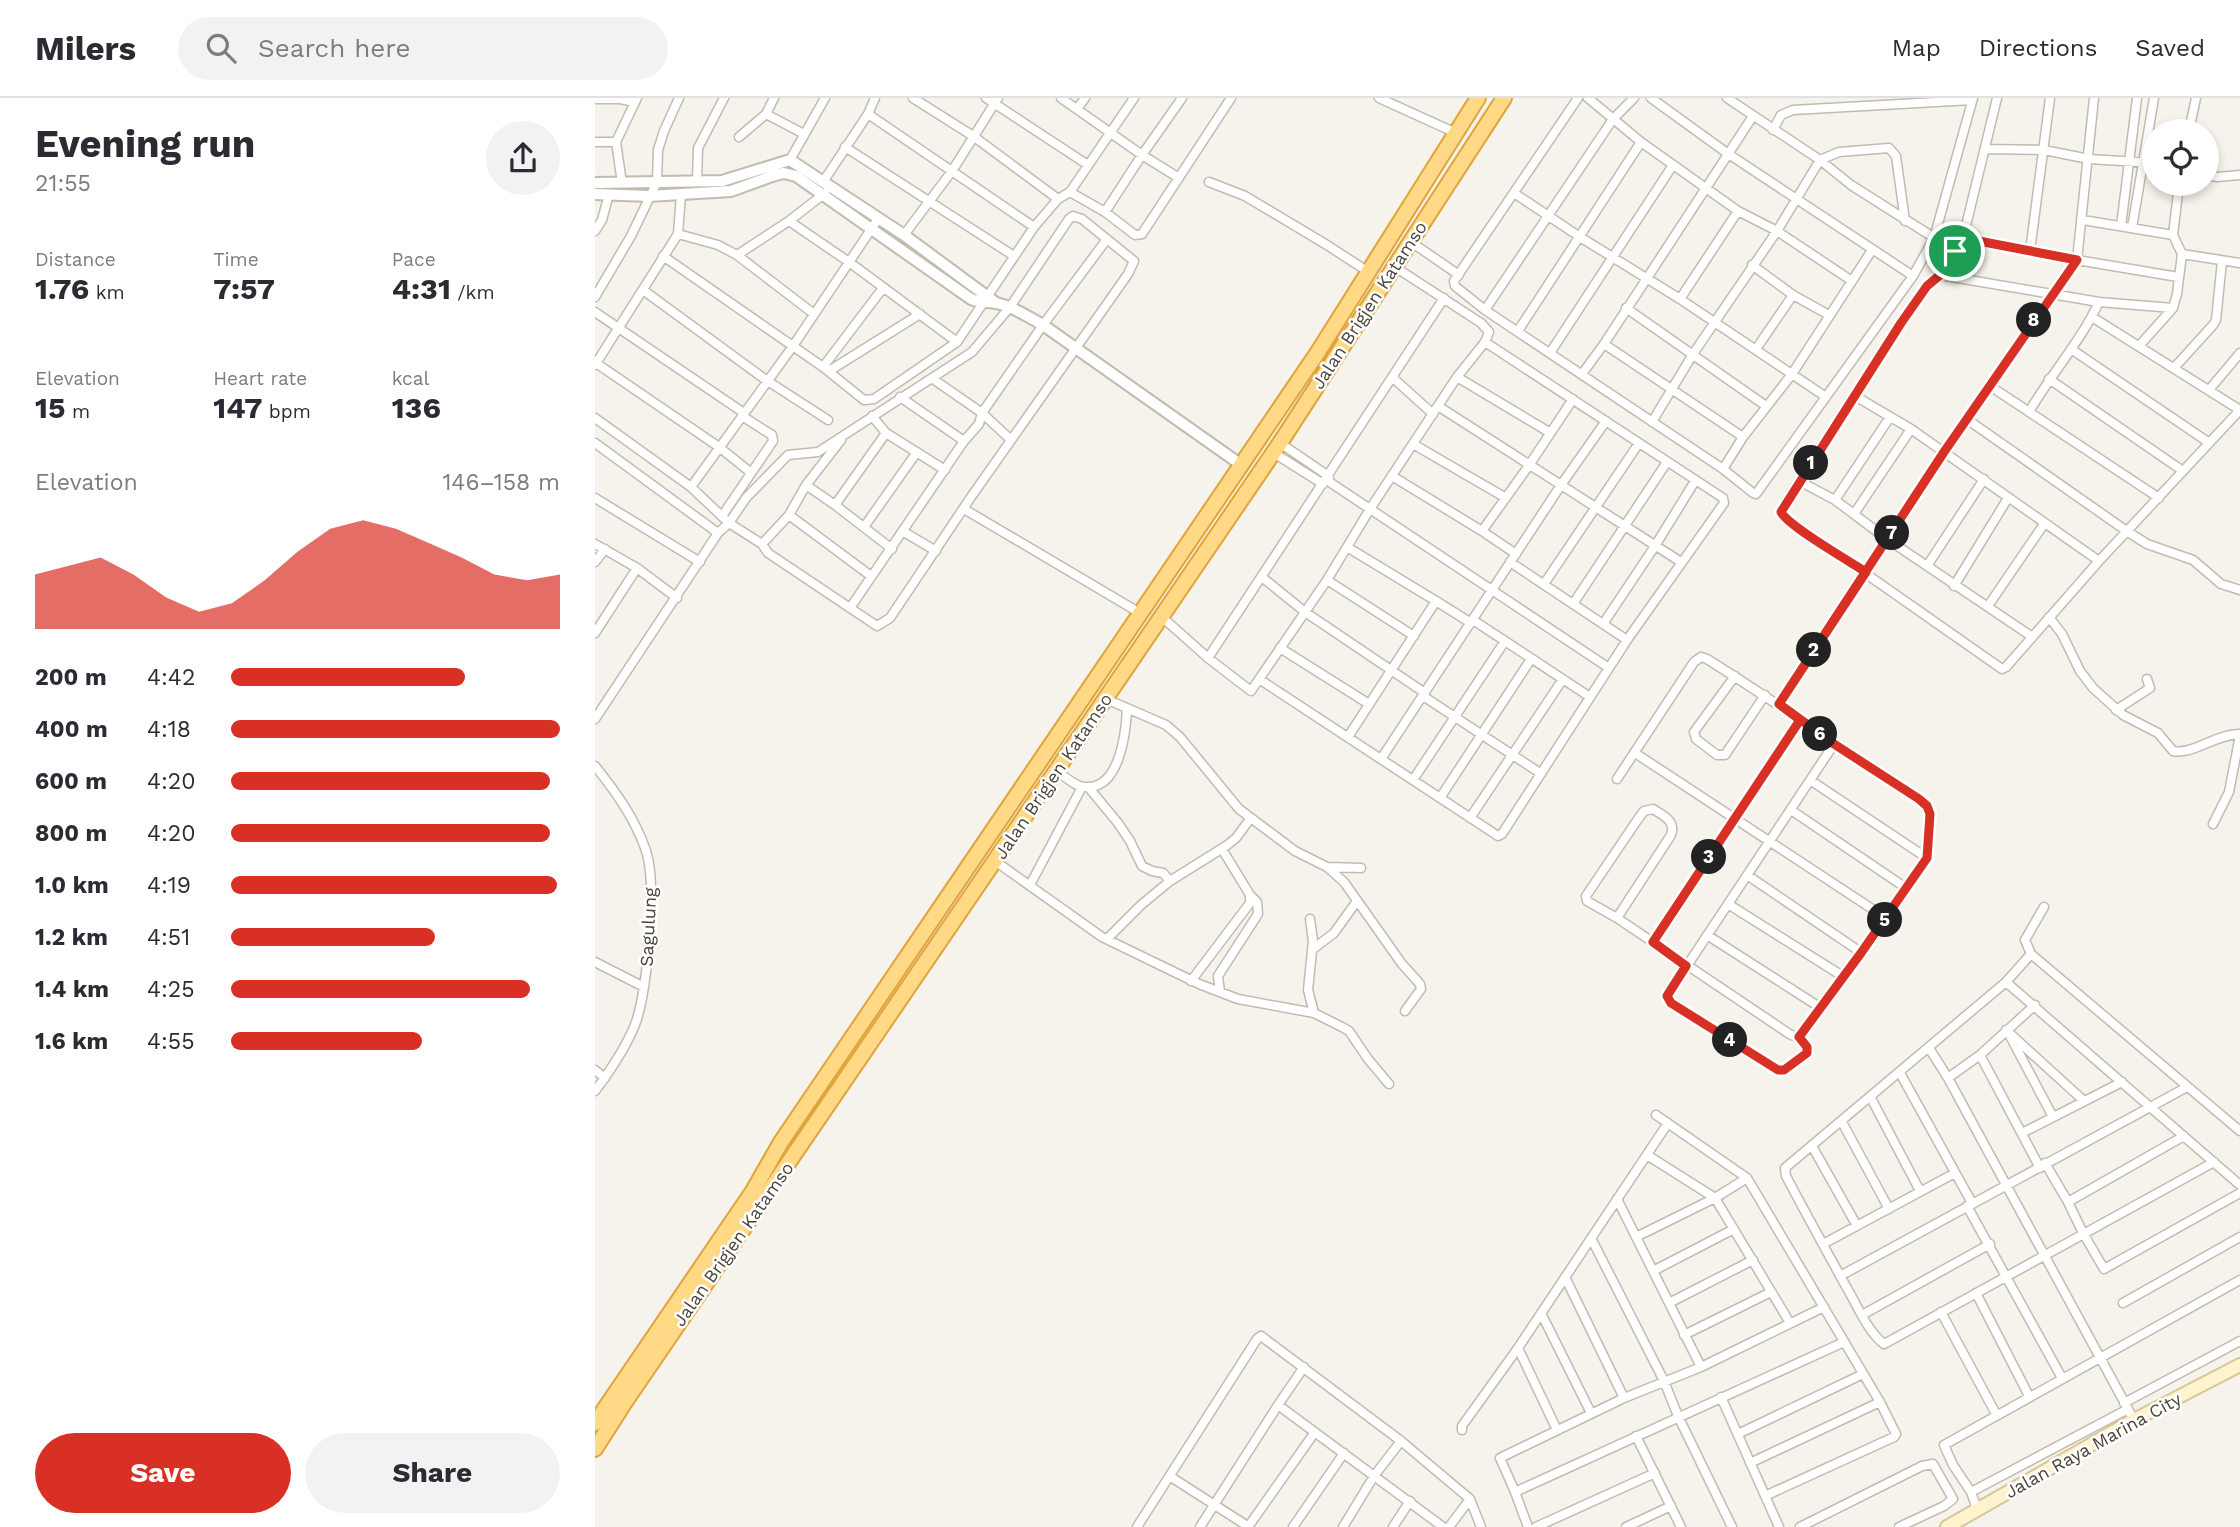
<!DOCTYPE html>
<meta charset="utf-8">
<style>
body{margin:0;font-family:"Work Sans",sans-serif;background:#f2f2f3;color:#2b2b33;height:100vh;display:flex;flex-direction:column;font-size:26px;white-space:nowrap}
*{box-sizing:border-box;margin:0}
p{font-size:23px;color:#7c7c81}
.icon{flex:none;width:38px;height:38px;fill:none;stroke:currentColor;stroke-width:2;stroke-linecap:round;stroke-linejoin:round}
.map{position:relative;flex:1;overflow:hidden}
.details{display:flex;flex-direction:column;background:#fff;width:595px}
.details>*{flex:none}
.controls{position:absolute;left:1547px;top:21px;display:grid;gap:14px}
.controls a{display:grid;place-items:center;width:77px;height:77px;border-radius:50%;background:#fff;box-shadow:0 4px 10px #0003;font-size:35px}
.pin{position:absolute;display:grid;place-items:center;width:60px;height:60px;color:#fff;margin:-30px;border:4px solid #fff;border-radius:50%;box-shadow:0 2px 7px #0007}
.km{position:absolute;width:35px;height:35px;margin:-18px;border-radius:50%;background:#222;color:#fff;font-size:19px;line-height:35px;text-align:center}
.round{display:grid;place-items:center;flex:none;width:74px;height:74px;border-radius:37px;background:#f2f2f3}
.summary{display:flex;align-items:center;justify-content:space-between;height:119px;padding:0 35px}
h1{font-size:38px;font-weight:700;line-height:52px}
.stats{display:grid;grid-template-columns:repeat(3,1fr);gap:10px;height:119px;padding:7px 35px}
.stats div{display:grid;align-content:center}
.stats b{font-size:30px;font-weight:700}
.stats small{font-size:19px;font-weight:400}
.stats p{font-size:19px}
.chart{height:196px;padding:14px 35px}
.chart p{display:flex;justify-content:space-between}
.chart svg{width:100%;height:126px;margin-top:7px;fill:#d93025;opacity:.7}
.action{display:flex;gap:14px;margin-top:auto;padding:14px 35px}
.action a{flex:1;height:80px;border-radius:42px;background:#d93025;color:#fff;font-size:28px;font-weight:700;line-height:80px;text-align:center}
.action a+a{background:#f2f2f3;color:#2b2b33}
ul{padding:0 35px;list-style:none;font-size:23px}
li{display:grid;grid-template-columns:112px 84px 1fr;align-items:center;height:52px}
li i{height:18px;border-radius:9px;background:#d93025}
header{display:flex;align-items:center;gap:42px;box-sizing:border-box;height:98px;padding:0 35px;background:#fff;border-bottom:2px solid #e1e1e2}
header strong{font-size:33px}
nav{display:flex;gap:38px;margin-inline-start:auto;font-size:24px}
.search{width:490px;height:63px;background:#f2f2f3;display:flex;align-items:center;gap:18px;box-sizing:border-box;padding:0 24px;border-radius:38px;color:#7c7c81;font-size:26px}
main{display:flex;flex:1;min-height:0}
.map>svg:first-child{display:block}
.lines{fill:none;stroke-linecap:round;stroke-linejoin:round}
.minor-casing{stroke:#c2bbae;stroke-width:11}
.tertiary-casing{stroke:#c2bbae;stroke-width:14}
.secondary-casing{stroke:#d6c79b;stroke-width:16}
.trunk-casing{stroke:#e0a43c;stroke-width:18}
.minor{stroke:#fff;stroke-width:8}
.tertiary{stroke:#fff;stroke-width:10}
.secondary{stroke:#fff3cd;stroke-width:12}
.trunk{stroke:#ffd985;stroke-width:14}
.route-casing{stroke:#fff;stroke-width:14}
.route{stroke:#d93025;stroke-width:9}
.labels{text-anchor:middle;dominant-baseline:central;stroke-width:5;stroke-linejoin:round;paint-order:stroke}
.street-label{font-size:18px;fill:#4b4439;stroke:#fff}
</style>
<header>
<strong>Milers</strong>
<div class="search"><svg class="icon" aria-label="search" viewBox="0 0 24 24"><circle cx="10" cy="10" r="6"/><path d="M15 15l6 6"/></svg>Search here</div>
<nav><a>Map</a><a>Directions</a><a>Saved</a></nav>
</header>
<main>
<section class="details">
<div class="summary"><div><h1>Evening run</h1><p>21:55</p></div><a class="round"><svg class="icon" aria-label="share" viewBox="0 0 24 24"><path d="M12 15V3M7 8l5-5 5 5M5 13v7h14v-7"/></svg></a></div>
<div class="stats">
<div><p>Distance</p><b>1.76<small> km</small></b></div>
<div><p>Time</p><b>7:57</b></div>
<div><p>Pace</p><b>4:31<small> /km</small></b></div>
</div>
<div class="stats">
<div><p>Elevation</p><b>15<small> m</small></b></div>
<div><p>Heart rate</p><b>147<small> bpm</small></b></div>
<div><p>kcal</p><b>136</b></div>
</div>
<div class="chart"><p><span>Elevation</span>146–158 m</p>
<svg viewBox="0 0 160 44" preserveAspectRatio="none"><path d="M0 44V25L10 22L20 19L30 25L40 33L50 38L60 35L70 27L80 17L90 9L100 6L110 9L120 14L130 19L140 25L150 27L160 25V44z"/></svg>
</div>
<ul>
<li><b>200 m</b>4:42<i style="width:71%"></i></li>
<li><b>400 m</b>4:18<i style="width:100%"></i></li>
<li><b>600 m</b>4:20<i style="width:97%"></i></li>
<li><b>800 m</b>4:20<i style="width:97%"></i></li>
<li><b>1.0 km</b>4:19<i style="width:99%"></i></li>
<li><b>1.2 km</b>4:51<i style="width:62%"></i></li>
<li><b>1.4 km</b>4:25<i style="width:91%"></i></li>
<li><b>1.6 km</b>4:55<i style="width:58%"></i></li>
</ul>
<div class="action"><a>Save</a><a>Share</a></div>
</section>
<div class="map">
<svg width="1645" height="1429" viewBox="0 0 1645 1429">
<rect width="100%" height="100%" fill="#f6f3ec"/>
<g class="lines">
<defs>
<path id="minor" d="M179,0L171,16L209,36
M318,0L378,38L463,101
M391,0L493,67
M466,0L547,57L584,80
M784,0L861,35
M983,0L859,183L860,188L890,212L1128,371L1158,395L1161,396L1318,178L1339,140L1378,0
M993,0L1046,44L1143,113L1182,133L1257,183
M1056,0L1132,55L1318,178
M1132,0L1225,62L1256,87L1360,153
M1402,0L1368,140L1345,177L1332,188L1306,225L1193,400L1186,414L1187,417L1407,571L1411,569L1504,463L1645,312
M0,1H25L40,4
M482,11L490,0
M273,16L439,129
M1178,32L1186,17L1198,12L1377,2
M1594,33L1601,0
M144,39L171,16
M0,44H21
M250,49L419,158
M1390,51L1449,52L1494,61L1559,65
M195,62L230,0
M1612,77L1622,79L1645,77
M102,83L103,50L129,0
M228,84L273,16L280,0
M614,84L650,98L732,147L772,173
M27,85L21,44L42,0
M475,94L510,114L540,137L547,136L636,0
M919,95L985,139L1085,201L1231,299
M510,114L547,57L587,0
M1488,122L1578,137
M194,123L254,164L362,244
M1526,128L1542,0
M1537,130L1559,0
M0,133L7,122L14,96
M83,136L123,147L142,157L219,216
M309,137L357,73L403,0
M1368,140L1482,162L1583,179
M816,144L864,177
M1435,153L1455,0
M1587,156L1645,165
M142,157L194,123L230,95
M68,158L228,269L269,302L279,301L362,244L439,129L463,101L475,94L539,0
M1157,167L1198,197L1234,217
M1345,177L1504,204L1578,210
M48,192L171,282L233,322
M0,199L36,138L62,84L63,52L69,33L84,0
M1085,201L1143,113
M1031,210L1171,308
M890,212L1018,21L1039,0
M0,214L149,315
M1497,219L1645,312
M923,233L1046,44
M1009,246L1148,339
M1544,248L1578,210L1582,196L1587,156L1578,137L1584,86
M1161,251L1198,197
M1476,251L1613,344
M955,255L1078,67
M1,265L124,349L155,374
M0,267L83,136L86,97
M228,269L288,190
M1579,270L1618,227L1621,222L1627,163
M234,273L325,216
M987,276L1009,246L1158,18
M797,279L838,316
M862,279L954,334
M338,281L387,315L416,342
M1454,281L1588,373
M1395,288L1564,400
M1614,292L1645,255
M1260,298L1316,331L1504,463
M305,299L369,343
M843,308L1086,464
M1434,314C1456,276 1486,243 1504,204
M277,318L291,335L350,372
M0,320L96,389L134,425L151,400L193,357L223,354L377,254L415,209L474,121L478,118L487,121L539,163L533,176L376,399L295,520L282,528L173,455L167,446L134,425L123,435L0,621
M1373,322L1533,434L1552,446L1598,462L1626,486L1645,492
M1057,324L1098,256L1182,133L1225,62L1244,54L1294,50L1301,58L1310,123
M0,345L123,435
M685,345L732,377L734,380
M818,346L911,400
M679,355L728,386
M1128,371L1148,339L1197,276L1277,152
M797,378L887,433
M1204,383L1240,402L1292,441L1436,538
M736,385L1014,570
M211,387L240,407L297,451
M96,389L198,248L283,121
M0,400L105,464
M1240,402L1295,319
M240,407L291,335
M369,411L545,515
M1259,416L1316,331
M194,417L276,478
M127,418L178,343L177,337L147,318
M269,429L322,354
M309,434L341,453
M0,446L42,470L82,500
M167,446L194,417L211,387L246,342
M752,449L841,503
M921,456L887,433L935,366L978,301
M0,464L10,451
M915,464L1032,542
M1332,468L1389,381
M668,480L710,514L830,595
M732,482L819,538
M949,486L1044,345
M1359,488L1413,400
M978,506L1072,364
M1393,508L1449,426
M255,510L369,343L384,326L387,315L448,227L512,141
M567,519L613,560L656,593L732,482L775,411L862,279L890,244L894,234L886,225L800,169
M1454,519L1467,536L1485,573L1498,590L1528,617L1563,635L1578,653C1598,657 1621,636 1645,636
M878,522L995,599
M1008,526L1060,448L1100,383
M0,535L42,470
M685,550L774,606
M613,560L849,200
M1140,578L1099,634L1101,641L1122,657H1130L1170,597
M664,581L903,738L907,736L1032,542L1129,405L1128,400L890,244
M828,598L945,675
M511,601L571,627L585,639L644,711L700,753L732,769L766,770
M1184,606L1350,354L1482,162L1499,0
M1521,612L1555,590L1552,581
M753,639L841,503L876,525
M1040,655L1291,820
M786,661L966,387L1011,323
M0,668C20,693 39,719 50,750C63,784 53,889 41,924C32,948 15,973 0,993
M462,673C469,678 481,689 490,689C525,692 531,634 532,610
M818,682L910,543
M1215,682L1332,760
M494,690L523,725L535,743L547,768L557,773L568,775L575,783
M845,700L936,561
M1196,712L1311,790
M875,720L968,581
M1618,726L1634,694L1645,637
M400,763L507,839L604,886L643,901L719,915L747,929L754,933L773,961L794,986
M732,769L749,784L807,866L825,886L826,891L810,913
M1152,777L1267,855
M435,787L487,689
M1133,806L1249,879
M1449,809L1430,842L1436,856L1645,1033
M1022,820L1076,737C1081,723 1069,718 1058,711L1049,713L1043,721L991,798L992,803L1022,820L1196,937L1204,939L1267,855L1332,760L1335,716L1332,708L1324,700C1253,655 1184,606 1112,561L1106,559L1099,564L1022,681
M715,821L718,843L713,892L719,915
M1112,837L1226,910
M512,841L546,807L575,783L631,748L641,740L655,721
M1058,844L1205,622
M718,851L739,835L762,803
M1436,856L1411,884L1190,1070L1191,1078C1211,1116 1232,1154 1253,1192C1263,1209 1273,1234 1289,1246L1291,1245L1619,1064
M0,864L49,889
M596,883L655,805V797L627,751
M1411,884L1645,1087
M625,894L623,878L663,816L662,804L655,797
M1411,932L1489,1003
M1415,938L1458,1019
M1204,939L1212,949V955L1189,972H1183L1076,905L1072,898L1239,646
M1334,950L1353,980L1539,1322
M1385,957L1445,1070
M0,972L10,980
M1305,975L1377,1105
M1353,980L1385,957L1440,907
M1276,1000L1325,1093
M1061,1017L1152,1080L1285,1304L1301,1336L1299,1339L1170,1398
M1247,1024L1294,1111
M1427,1035L1527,984
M1217,1048L1262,1128
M1052,1057L1120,1100L1195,1225
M1450,1065L1473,1104L1589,1038
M1022,1101L1106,1269
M1473,1104L1488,1135L1509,1171L1645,1095
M1372,1108L1467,1280
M1041,1139L1120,1100L1152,1080
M996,1140L1069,1283L1083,1318L1137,1429
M1228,1146L1360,1075
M1058,1173L1139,1131
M1245,1178L1592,989
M970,1179L1029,1300
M1381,1195L1434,1298
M1074,1205L1158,1162
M1528,1205L1645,1139
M1346,1214L1401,1316
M946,1215L996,1315
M1267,1217L1395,1146
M1089,1237L1176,1194
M923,1250L962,1332
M1126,1299L1184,1429
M1529,1305L1645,1243
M683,1307L848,1429
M867,1332V1328L923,1250L1073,1025
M1143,1336L1268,1276
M1041,1338L1086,1429
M1155,1365L1285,1304
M576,1379L654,1429
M920,1394L1249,1244
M1376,1394L1358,1367L1349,1347L1645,1182
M875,1401L886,1429
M1382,1411L1376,1394L1533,1311
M542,1429L662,1241L666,1238L806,1343L875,1401L854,1429
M605,1429L683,1307L709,1269
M653,1429L720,1334
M698,1429L749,1355
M748,1429L779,1378L806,1343
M798,1429L815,1403
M933,1429L920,1394L905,1360L1029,1300L1106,1269L1229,1209
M941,1429L1060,1375
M1031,1429L1076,1408
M1205,1429L1327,1368L1338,1366L1358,1401L1349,1408L1304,1429"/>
<path id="tertiary" d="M0,85L127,83L195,62L309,137L401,205
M0,96L54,98L136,93L180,77L189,75L201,78L376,201C386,205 395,203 405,206C421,210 435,220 448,227L645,366"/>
<path id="secondary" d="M1352,1429L1539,1322L1645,1267"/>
<path id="trunk" d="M0,1325L158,1093L186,1044L723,254L883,0
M0,1351L30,1304L685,345L909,0"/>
</defs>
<use href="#minor" class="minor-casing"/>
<use href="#tertiary" class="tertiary-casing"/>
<use href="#secondary" class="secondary-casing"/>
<use href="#trunk" class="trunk-casing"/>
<use href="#minor" class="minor"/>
<use href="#tertiary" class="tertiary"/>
<use href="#secondary" class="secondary"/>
<use href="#trunk" class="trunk"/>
</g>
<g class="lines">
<defs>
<path id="route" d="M1360,153L1345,177L1332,188L1306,225L1186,414C1193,428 1254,463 1271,474L1184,606L1205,622L1058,844L1091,868L1072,898L1076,905L1183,972H1189L1212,955V949L1204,939L1266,855L1332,760L1335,716L1332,708L1324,701L1239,646L1184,606L1349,354L1482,162L1368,140L1360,153"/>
</defs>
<use href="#route" class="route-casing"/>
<use href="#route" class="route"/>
</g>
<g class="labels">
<g class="street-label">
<text transform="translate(774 207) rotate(-57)">Jalan Brigjen Katamso</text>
<text transform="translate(458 678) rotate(-56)">Jalan Brigjen Katamso</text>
<text transform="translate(53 829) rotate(-87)">Sagulung</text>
<text transform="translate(138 1146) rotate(-55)">Jalan Brigjen Katamso</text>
<text transform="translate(1498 1347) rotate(-29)">Jalan Raya Marina City</text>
</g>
</g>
</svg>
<div class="controls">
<a><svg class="icon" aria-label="locate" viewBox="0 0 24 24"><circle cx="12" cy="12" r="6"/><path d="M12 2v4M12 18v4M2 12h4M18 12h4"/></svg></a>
</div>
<div class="pin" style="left:1360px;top:153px;background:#1e9e55"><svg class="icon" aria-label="arrive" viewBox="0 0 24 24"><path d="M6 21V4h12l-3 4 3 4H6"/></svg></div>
<b class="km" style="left:1216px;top:365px">1</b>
<b class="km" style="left:1219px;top:552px">2</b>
<b class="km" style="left:1114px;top:759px">3</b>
<b class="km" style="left:1135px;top:942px">4</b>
<b class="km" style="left:1290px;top:822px">5</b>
<b class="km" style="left:1225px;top:636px">6</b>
<b class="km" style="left:1297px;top:435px">7</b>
<b class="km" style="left:1439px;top:222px">8</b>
</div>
</main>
